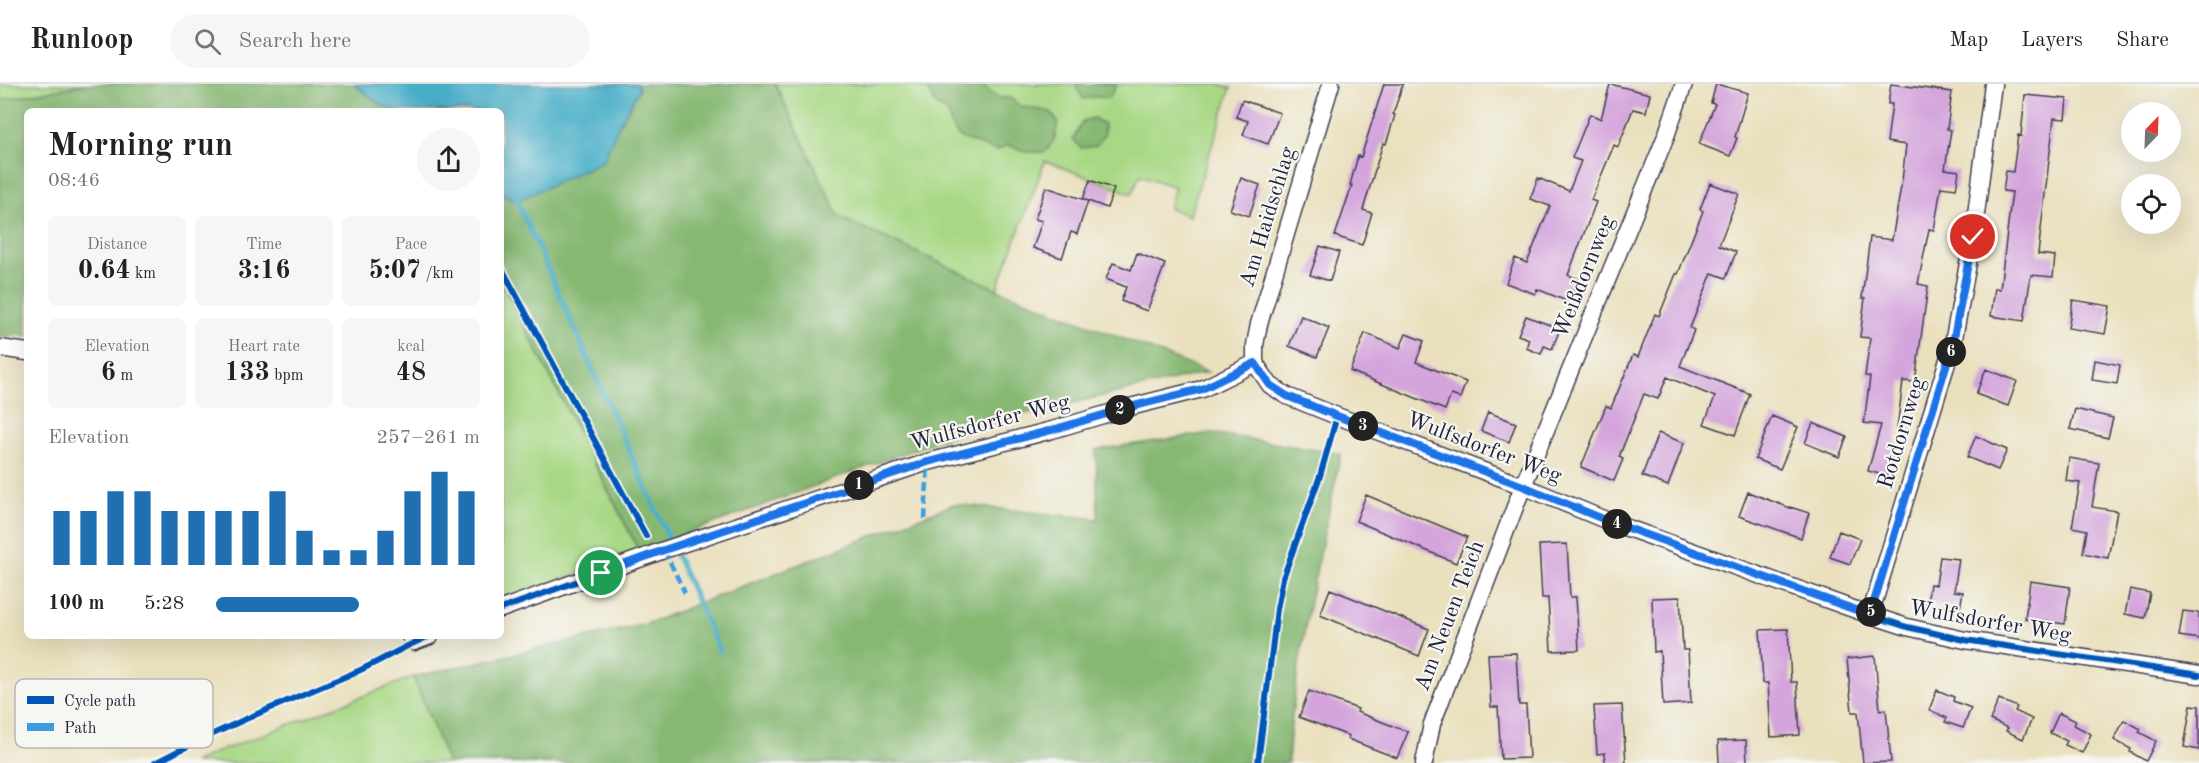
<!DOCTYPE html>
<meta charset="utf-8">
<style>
body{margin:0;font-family:"Old Standard TT",serif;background:#f6f6f6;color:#222;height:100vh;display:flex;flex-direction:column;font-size:22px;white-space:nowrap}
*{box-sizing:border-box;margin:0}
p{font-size:20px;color:#767676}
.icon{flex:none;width:33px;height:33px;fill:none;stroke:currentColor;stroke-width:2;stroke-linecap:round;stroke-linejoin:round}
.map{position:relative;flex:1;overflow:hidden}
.drawer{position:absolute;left:24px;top:24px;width:480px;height:531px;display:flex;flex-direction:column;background:#fff;border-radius:9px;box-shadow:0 6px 24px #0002}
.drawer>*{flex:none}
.needle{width:39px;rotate:23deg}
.buttons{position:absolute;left:2121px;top:18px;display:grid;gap:12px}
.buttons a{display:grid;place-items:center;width:60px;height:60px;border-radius:50%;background:#fff;box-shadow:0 6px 24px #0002;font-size:30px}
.pin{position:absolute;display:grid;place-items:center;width:51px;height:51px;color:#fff;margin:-26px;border:3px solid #fff;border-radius:50%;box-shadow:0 2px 6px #0007}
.km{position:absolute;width:30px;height:30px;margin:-15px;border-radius:50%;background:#222;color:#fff;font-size:16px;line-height:30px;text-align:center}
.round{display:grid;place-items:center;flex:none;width:63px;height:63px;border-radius:32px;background:#f6f6f6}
.head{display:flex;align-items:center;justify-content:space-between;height:102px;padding:0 24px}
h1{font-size:33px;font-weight:800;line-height:45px}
.stats{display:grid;grid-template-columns:repeat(3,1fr);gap:9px;height:102px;padding:6px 24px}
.stats div{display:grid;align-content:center;border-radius:9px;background:#f6f6f6;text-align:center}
.stats b{font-size:26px;font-weight:800}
.stats small{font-size:16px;font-weight:400}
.stats p{font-size:16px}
.chart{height:168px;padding:12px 24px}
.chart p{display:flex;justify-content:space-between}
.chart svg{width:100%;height:108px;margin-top:6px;stroke:#1f6fb2;stroke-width:6}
ul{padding:0 24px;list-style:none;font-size:20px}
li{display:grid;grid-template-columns:96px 72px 1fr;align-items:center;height:45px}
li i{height:15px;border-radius:8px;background:#1f6fb2}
header{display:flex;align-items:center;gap:36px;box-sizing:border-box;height:84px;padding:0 30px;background:#fff;border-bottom:2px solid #e0e0e0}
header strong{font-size:28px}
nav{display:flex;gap:33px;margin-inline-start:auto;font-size:21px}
.search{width:420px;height:54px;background:#f6f6f6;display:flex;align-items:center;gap:15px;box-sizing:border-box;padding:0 21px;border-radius:33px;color:#767676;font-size:22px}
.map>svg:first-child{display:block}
.green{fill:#a9d885;stroke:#667d60;stroke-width:1.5}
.forest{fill:#86b872;stroke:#546d56;stroke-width:1.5}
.water{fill:#4aafc9;stroke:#366882;stroke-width:1.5}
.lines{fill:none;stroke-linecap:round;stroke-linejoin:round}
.stream{stroke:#4aafc9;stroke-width:5}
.building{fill:#d4a5dc}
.minor-casing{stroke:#403e4f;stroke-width:19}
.minor{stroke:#fff;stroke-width:16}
.quiet{stroke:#3c9ce2;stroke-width:4.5;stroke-dasharray:9 4.5;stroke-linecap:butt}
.cycleway-casing{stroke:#f6f6f2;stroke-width:10}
.cycleway{stroke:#0057b8;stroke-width:6}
.route-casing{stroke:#fff;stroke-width:12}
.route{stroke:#1a73e8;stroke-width:8}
.labels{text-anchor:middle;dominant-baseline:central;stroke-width:4.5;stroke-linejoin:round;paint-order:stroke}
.street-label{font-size:22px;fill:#22223b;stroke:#f6f6f2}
.key{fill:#f6f6f2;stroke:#b6b6bb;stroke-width:1.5}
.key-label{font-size:16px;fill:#22223b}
</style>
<header>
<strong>Runloop</strong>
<div class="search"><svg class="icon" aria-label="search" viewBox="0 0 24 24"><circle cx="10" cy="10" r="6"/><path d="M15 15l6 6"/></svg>Search here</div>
<nav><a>Map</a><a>Layers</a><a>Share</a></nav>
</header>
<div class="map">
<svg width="2199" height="679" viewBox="0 0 2199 679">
<rect width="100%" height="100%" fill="#f6f6f2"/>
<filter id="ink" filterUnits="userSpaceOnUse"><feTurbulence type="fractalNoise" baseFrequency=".0167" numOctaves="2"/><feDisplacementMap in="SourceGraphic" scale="12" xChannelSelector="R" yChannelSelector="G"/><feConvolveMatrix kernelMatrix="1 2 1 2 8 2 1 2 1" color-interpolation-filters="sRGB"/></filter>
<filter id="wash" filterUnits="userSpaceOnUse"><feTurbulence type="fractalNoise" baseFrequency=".008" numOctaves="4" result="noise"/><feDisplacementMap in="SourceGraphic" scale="24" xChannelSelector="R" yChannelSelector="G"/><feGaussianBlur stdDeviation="1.35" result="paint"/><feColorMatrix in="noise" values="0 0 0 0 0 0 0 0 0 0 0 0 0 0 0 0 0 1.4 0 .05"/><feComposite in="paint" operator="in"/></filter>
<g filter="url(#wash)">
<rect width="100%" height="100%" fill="#eae0be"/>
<path class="green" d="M0,0H87L0,16Z
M775,0H1218L1231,4L1189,132L1169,124L1175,103L1140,91L1132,110L1045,77L997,205L839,133Z
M501,196L639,467L501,519Z
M413,593L448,679H194L207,672Z"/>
<path class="forest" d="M87,0H354L381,21L400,27H27V253L20,251L0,253V16Z
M637,0H775L839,133L997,205L1208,288L985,339L639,467L501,196V109L517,117L620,39L639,5Z
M915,0H980L998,14H1010L1020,22L1051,28L1058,39L1054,56L1045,68H1027L1008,61L996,67L959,53L951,42L948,29L935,20L928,6Z
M1077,0H1117L1109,14L1095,13L1083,15L1076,3Z
M1093,34L1104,40V51L1096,62L1081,64L1073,55L1083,37Z
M1211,349L1341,370C1320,472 1294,575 1288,679H448L413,593L646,540L954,420L1098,435L1096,366Z"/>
<path class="water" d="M354,0H637L639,5L620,39L603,77L517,117L501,109V27H400L381,21Z"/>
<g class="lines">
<path class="stream" d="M517,117L720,568"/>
</g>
<g id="blocks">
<path class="building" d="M1384,0H1403L1393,30L1395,31L1386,60L1383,59L1363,126L1372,129L1362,161L1335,152L1352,101H1350L1358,72L1361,73Z
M1610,0L1650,10L1646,28L1633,25L1618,63L1614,61L1591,116L1596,118L1568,191L1578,195L1569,218L1537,205L1535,210L1506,199L1515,174L1527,179L1550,122L1530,115L1538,94L1569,107L1581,77L1572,74L1590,30L1601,35Z
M1716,0L1748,9L1735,53L1737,54L1730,72L1699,60L1715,20L1711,19Z
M1891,0L1952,8L1947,45L1951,46L1945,85L1959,87L1956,105L1941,103L1934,146L1929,145L1918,200L1928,202L1915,298L1903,297L1894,369L1887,392L1868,387L1881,341L1864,339L1870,293L1865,292L1870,254L1860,253L1865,214H1862L1870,153L1892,156L1902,97L1906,61L1887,58L1892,20H1888Z
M2025,11L2067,15L2065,35L2054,34L2038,170L2055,172L2053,193L2031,191L2024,237L1991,232L1995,204L2000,205L2012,108L2003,107L2006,87L2013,88L2018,51L2021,52Z
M1242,16L1280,29L1268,60L1243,51L1248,37L1236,33Z
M1241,94L1260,101L1249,132L1230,126Z
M1090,96L1114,105L1107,124L1083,115Z
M1710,99L1739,110L1719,161L1736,168L1726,194L1712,189L1690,244L1694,246L1680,282L1750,310L1735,351L1704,340L1715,313L1667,293L1658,315L1644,310L1619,373L1623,375L1614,397L1581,383L1606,322L1611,324L1633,271L1638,273L1655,230L1659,232L1676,190H1678L1703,127L1700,125Z
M1046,103L1088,117L1077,150L1071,148L1062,174L1033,164L1042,137L1035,135Z
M1320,162L1339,168L1330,197L1310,191Z
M1137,169L1165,180L1147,227L1121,217L1126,203L1106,195L1113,179L1131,186Z
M2073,216L2110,222L2105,250L2068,244Z
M1301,232L1329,244L1317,273L1289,262Z
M1526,232L1560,245L1552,265L1544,262L1541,270L1526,264L1529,255L1518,251Z
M1365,249L1400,264L1406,250L1424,257L1416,278L1466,298L1460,314L1451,311L1445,326L1350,287Z
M2095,276L2120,281L2117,300L2092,296Z
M1986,285L2017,297L2008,322L1976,310Z
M2075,325L2113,334L2108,354L2070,345Z
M1488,328L1516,339L1509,358L1481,347Z
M1772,332L1798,343L1780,385L1755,375Z
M1813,339L1847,353L1839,373L1805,359Z
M1658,349L1684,359L1668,402L1642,392Z
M1976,352L2007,366L1998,386L1967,373Z
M2069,374L2099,379L2092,423L2117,427L2108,474L2083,469L2087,446L2072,443L2080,399L2066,397Z
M1748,408L1790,424V423L1809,429L1801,454L1739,432Z
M1366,411L1467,453L1456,479L1356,437Z
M1839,447L1860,455L1850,480L1830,473Z
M1567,460L1570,513H1576L1579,566L1551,567L1548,514H1542L1539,461Z
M1940,473L1959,475L1954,507L1963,508L1960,524L1927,520L1930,500L1936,501Z
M2030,497L2070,503L2065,540L2025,535Z
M1330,505L1429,545L1419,572L1320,531Z
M2130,505L2150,509L2145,534L2125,530Z
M1680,513L1683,566H1688L1691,619L1663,621L1660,567L1654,568L1652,514Z
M2183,527L2199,529V555L2179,552Z
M1788,545L1791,598H1797L1800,651L1771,653L1768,599H1763L1760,546Z
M1516,569L1519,621H1526L1529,674L1501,675L1498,623H1491L1488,570Z
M1875,572L1880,626L1886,625L1891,678L1863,679L1858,628H1852L1847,575Z
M1937,606L1954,613L1953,617L1971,624L1963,644L1945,638L1947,634L1929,626Z
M1309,607L1358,625L1357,628L1408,648L1397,674L1348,655L1349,652L1299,633Z
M1999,615L2017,623L2015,627L2032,635L2023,655L2006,647L2008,644L1990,636Z
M1622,621L1626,679H1605V669L1597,670L1594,622Z
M2191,621L2199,622V666L2184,663Z
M2059,629L2076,637L2074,641L2091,650L2082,669L2065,661L2067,657L2050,649Z
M2124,636L2141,645L2139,648L2156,657L2146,677L2130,668L2131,665L2114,656Z
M1746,656L1747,679H1719L1718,657Z"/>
</g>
</g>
<g filter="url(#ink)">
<use href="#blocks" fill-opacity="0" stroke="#403e4f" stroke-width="1.5"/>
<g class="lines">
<defs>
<path id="minor" d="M0,264L27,268
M1255,279L1270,301L1287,312L1337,332L1523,402L1608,437L1870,531L1907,543L1965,556L2199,591
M1255,279V261L1259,240L1331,0
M501,525L664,466L928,378L1052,346L1130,323L1202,305L1255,279
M1870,531L1953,259L1973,153L1993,0
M410,552L414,558L430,552
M1424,679L1432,640L1523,402L1666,52L1684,0"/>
</defs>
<use href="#minor" class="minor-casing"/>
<use href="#minor" class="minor"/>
<path class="quiet" d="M925,435L928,378
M664,466L685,509"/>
<defs>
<path id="cycleway" d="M501,183L646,452
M501,525L664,466L928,378L1052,346L1130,323L1202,305L1255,279L1270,301L1287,312L1337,332L1523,402L1608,437L1870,531L1907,543L1965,556L2199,591
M155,679C220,644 288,617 356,588C381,577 404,562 430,552
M1258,679L1277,525L1283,494L1320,392L1337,332"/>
</defs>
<use href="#cycleway" class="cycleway-casing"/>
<use href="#cycleway" class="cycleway"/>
</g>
</g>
<g class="lines" filter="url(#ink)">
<defs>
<path id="route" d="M601,489L664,466L928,378L1052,346L1130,323L1202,305L1255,279L1270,301L1287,312L1337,332L1523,402L1608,437L1870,531L1953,259L1973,153"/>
</defs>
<use href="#route" class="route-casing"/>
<use href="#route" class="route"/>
</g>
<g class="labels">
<g class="street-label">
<text transform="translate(1268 133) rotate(-73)">Am Haidschlag</text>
<text transform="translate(1584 193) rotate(-68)">Weißdornweg</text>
<text transform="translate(990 339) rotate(-15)">Wulfsdorfer Weg</text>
<text transform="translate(1902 349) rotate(-73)">Rotdornweg</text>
<text transform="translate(1484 364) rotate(21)">Wulfsdorfer Weg</text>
<text transform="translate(1450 532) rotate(-69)">Am Neuen Teich</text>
<text transform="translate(1990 538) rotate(10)">Wulfsdorfer Weg</text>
</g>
</g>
<rect x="15" y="595" width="198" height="69" rx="9" class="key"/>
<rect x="27" y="612" width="27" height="8" fill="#0057b8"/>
<rect x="27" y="639" width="27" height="8" fill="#3c9ce2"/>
<g class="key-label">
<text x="64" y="622">Cycle path</text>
<text x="64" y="649">Path</text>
</g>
</svg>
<div class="buttons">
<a><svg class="needle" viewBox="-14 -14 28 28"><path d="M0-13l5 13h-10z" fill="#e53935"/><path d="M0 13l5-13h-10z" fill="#767676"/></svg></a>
<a><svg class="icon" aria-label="locate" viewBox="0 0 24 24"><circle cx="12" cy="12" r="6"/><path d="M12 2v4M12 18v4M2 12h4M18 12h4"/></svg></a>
</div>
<div class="pin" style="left:601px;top:489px;background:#1e9e55"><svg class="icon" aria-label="arrive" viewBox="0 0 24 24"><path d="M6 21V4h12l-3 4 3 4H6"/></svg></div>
<div class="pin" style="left:1973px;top:153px;background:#d93025"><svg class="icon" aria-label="check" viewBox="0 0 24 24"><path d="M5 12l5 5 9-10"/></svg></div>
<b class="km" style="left:859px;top:401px">1</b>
<b class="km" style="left:1120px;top:326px">2</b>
<b class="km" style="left:1363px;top:342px">3</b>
<b class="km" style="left:1617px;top:440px">4</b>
<b class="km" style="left:1871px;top:528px">5</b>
<b class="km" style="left:1951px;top:268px">6</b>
<section class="drawer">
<div class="head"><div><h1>Morning run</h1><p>08:46</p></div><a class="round"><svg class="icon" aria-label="share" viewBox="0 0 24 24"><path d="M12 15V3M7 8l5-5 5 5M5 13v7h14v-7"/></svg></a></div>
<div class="stats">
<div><p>Distance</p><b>0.64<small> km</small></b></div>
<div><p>Time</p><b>3:16</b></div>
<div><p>Pace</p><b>5:07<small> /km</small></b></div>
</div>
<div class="stats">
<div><p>Elevation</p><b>6<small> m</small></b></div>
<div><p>Heart rate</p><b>133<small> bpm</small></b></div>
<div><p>kcal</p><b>48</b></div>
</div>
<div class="chart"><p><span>Elevation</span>257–261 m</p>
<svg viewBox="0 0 160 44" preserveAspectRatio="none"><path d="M5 44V22M15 44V22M25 44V14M35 44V14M45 44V22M55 44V22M65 44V22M75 44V22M85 44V14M95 44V30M105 44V38M115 44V38M125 44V30M135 44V14M145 44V6M155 44V14"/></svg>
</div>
<ul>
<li><b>100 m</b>5:28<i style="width:54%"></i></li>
</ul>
</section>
</div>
